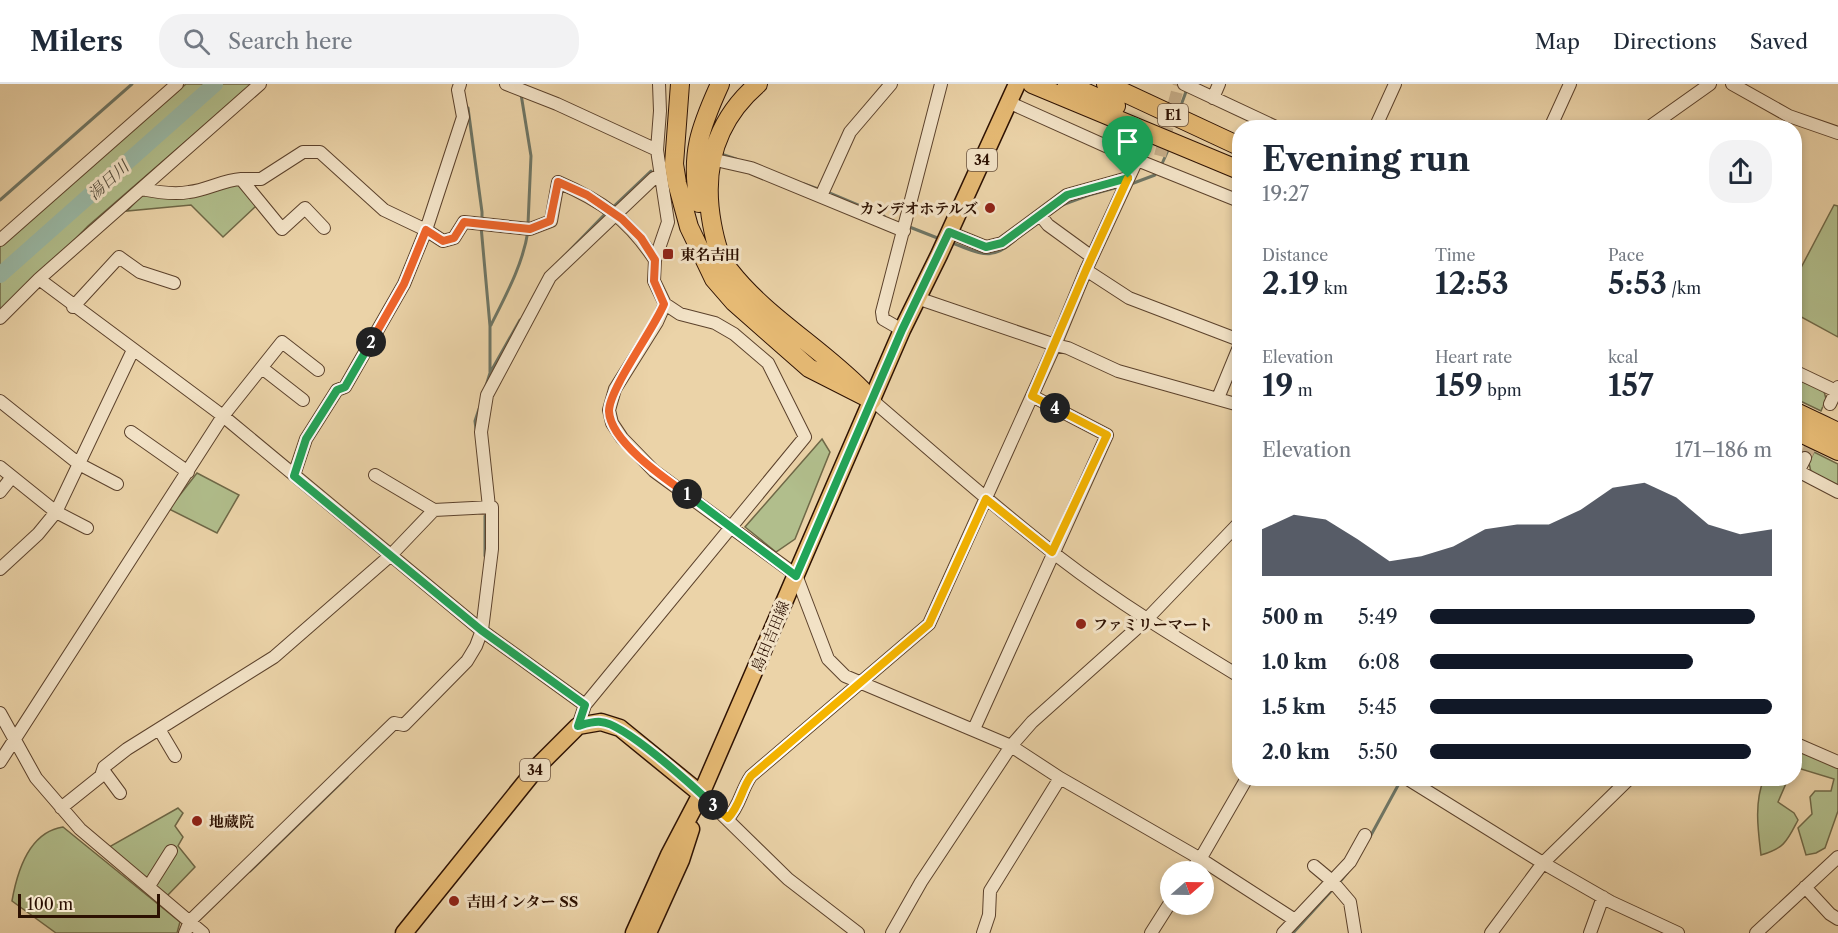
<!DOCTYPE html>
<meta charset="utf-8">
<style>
body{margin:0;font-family:"Libre Caslon Text","Noto Serif JP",serif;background:#f2f2f3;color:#1f2937;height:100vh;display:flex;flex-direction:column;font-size:22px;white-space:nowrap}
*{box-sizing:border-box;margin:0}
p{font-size:20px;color:#747a83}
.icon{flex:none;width:33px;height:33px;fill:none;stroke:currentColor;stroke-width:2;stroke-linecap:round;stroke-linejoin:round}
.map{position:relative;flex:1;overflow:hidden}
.side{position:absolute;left:1232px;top:36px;width:570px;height:666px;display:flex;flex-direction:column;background:#fff;border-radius:24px;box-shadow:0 3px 9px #0003}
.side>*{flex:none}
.needle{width:39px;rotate:70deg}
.fabs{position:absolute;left:1160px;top:777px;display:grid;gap:12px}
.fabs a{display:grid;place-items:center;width:54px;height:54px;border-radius:50%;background:#fff;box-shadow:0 3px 9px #0003;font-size:30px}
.scale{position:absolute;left:18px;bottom:15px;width:142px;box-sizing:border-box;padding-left:6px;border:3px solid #2d1102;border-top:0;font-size:16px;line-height:21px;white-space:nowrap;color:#2d1102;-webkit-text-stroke:4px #f2e2c6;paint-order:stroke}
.pin{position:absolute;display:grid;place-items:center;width:51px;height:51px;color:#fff;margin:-62px -26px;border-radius:50% 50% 50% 0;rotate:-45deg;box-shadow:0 0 6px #0007}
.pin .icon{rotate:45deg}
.km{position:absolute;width:30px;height:30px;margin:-15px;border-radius:50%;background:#222;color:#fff;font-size:16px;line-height:30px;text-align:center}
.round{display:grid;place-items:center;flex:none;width:63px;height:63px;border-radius:24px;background:#f2f2f3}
.headline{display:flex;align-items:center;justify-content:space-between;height:102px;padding:0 30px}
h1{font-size:33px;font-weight:700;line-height:45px}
.figures{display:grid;grid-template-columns:repeat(3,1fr);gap:9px;height:102px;padding:6px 30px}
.figures div{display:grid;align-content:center}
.figures b{font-size:30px;font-weight:700}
.figures small{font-size:16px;font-weight:400}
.figures p{font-size:16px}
.chart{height:168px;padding:12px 30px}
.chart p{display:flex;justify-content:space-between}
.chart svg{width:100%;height:108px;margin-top:6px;fill:#111827;opacity:.7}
ul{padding:0 30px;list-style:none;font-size:20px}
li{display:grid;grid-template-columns:96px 72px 1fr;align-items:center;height:45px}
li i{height:15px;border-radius:8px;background:#111827}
header{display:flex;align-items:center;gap:36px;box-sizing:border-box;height:84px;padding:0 30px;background:#fff;border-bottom:2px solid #e0e1e3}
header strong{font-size:28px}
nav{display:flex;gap:33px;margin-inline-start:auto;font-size:21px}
.search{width:420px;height:54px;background:#f2f2f3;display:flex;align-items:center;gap:15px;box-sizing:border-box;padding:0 21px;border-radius:24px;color:#747a83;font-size:22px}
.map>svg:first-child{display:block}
.green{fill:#b1be8c;stroke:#6f6847;stroke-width:1.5}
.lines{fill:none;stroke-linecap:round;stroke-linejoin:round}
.stream{stroke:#6e7564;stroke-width:3}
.river{stroke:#99b8a5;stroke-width:16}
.minor-tunnel{stroke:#c5ac87;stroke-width:12;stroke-dasharray:12 6;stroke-linecap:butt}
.minor-casing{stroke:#5c422c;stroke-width:14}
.major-casing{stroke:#2d1102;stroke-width:19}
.highway-casing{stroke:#2d1102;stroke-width:20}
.minor{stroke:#f2e2c6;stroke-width:12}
.major{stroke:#e6ba74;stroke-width:16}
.highway{stroke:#e6ba74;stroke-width:18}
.split-1-casing{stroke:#fff;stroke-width:12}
.split-2-casing{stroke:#fff;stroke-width:12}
.split-3-casing{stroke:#fff;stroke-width:12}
.split-4-casing{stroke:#fff;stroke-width:12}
.split-5-casing{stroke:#fff;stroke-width:12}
.split-1{stroke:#22a559;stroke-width:8}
.split-2{stroke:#f0652b;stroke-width:8}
.split-3{stroke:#22a559;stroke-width:8}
.split-4{stroke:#f5b400;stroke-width:8}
.split-5{stroke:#f5b400;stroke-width:8}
.poi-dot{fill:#8f2418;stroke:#f2e2c6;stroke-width:2}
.labels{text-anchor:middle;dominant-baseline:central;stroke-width:6;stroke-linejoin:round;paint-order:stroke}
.shield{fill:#f2e2c6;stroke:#68503d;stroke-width:1.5}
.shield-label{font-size:14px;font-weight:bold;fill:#2d1102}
.poi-label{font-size:15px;font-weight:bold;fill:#2d1102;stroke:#f2e2c6;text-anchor:start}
.street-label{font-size:15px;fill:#2d1102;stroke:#f2e2c6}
.water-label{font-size:16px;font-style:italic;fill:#534b3b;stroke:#f2e2c6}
</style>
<header>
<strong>Milers</strong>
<div class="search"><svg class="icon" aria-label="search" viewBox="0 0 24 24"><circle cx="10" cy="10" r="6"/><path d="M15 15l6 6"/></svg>Search here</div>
<nav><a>Map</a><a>Directions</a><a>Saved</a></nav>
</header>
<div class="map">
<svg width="1838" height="849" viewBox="0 0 1838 849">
<rect width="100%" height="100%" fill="#ebd3a8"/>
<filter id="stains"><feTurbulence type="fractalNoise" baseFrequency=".00333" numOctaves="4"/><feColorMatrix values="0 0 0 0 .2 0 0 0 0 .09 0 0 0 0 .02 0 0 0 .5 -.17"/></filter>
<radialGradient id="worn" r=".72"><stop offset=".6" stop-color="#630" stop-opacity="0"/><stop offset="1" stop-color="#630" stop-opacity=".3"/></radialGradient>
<path class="green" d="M186,0H252L88,142L0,232V162Z
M238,98L256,122L223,153L191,121L127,127L144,109Z
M1834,121L1838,122V253L1794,229V197Z
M1794,294L1824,307L1826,315L1821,327L1794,314Z
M822,355L830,368L795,455L776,468L745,443Z
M1814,368L1838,380V401L1811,388L1809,379Z
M197,389L239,411L217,449L169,425Z
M1794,664L1838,680V727L1825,764L1816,769L1806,771L1798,744L1812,730L1810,713L1815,707H1831L1834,695L1798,684L1794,687Z
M1764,695H1788L1778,718L1794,729L1798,736C1787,757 1785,764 1761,771C1758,746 1754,718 1764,695Z
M178,724L183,729L175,742L183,753L178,762L195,783L167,812L109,763Z
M63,743L180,838L177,849H56L12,817C17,788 29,748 63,743Z"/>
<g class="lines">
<path class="stream" d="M521,10L531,72L528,140
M468,24L482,128V135
M1180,24L1187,5
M721,70L736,75
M1161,82L1169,64
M804,100L821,106
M1131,100L1155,91L1157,88
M827,108L884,132
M0,116L132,0
M1062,121L1089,111L1122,102
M611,125L651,87
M481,142L490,242V288
M907,142L940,155
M952,159C978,168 990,179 1014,157
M548,189L606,129
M491,241C506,211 523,180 528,147
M486,302L490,289L520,236
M476,345L475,337L479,325
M485,432V472
M1370,753L1402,694
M250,787L347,693
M1338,800L1347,789
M1293,849L1333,805"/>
<path class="river" d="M0,191L215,0"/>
<path class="minor-tunnel" d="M1160,72L1179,0
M1805,374L1830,320"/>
<defs>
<path id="minor" d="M506,0L557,20L657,66
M1184,0L1278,44
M1732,0L1789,32L1838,49
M1213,14L1219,0
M1008,18L1137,76L1239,117
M1375,44L1395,0
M1550,44L1570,0
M1648,44L1710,0
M720,77L751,84L904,147
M241,95H261L303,68H320L384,126L426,146L443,157L454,154L464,138L530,145L551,137L558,98C602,117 628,135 655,176
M141,105C156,108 174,111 189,108C207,106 223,96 241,95L282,145L305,124L324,144
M821,112L850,48L891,0
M1040,131L1048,141L1092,173
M949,148L986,163L1002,159L1067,111L1128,94
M0,156L177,0
M1086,186L1129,214L1239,256
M39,195L223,332L481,546L585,621
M917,214L1055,261L1068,264L1118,287L1239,321
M665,220L657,238L615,305L609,326L612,339L622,354L654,387L796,491L828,575L845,592L1011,662L1060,694L1199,774L1295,836
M73,223L119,173L140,188L174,199
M0,234L39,195L260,0
M902,246L883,235L882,228L941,0
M262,284L303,316
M1794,287L1838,308
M1218,314L1239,263
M872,316C934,369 995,424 1060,474C1117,518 1178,555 1239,592
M0,317L79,380L117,400
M1830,320L1838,303
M131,348L188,388
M0,383L56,428L87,444
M1794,385L1838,408
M294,391L306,355L337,306L345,303L404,200L426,146L463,33L458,6L460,0
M375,391L434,426
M1794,396L1805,374
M0,408L12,393
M489,423L481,348L487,311L550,193L654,94L660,91
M0,485L38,450L56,428L133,266
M0,629L36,694L80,745L203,849
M578,642L585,621L805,353L768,279L734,250L715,239L680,230L665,220L654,197L655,176L668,138L657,66L660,27L659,0
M159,645L175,672
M974,645L1107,351L1032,312
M1794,659L1838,678
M0,678L223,332L282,258L318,286
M103,686L120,709
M1406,694L1543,779L1611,818L1678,849
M701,710L788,795L858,849
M61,724L101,692L104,683L127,665L274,573L391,471L434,426L492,423V465L482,546L476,562L467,577L404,641L394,639L190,837L185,849
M728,734C740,722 741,706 751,692L929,540L1055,261L1086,186L1137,76
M1314,782L1332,797L1350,818L1355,849
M1190,788L1202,772L1247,694
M149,802L171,767
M1805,803L1830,830L1838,835
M892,849L921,798L1011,662L1032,638L1146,536L1239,439
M983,849L989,831L990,807L1060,694
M1151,849L1170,819
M1283,849L1350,778L1365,751
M1491,849L1543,779L1630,694
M1590,849L1603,813
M1756,849L1838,773"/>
<path id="major" d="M404,849L540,680L578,642L601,638L620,644L701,710
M634,849L669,771L701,710L902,246L939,171L1017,0
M648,849L681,776L691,745"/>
<path id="highway" d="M680,0L674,80L677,99L689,143L714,195L734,218L809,284L872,316
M758,0C715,37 702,86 712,140C715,156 719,174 730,187C766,233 821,264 862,306
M1032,0L1239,86
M1067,0L1116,22
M1106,0L1239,62
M699,119C690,70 700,44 720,0
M1794,327L1838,348
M1794,346L1838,367"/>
</defs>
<use href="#minor" class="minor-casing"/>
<use href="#major" class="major-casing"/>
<use href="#highway" class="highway-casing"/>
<use href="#minor" class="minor"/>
<use href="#major" class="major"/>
<use href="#highway" class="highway"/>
</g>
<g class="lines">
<defs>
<path id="split-1" d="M687,410L796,492L902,246L949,148L986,163L1002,159L1067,111L1128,94"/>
<path id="split-2" d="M371,258L404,200L426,146L443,157L454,154L464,138L530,145L550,137L558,98L587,111L622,135L641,154L655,176L654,197L664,220C654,245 609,305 609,327C610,357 664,394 687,410"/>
<path id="split-3" d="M371,258L345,303L337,306L306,355L294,392L481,546L585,621L578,642C585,640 594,637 601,638C624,639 694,703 713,721"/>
<path id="split-4" d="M713,721L728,734C740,722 741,706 751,692L929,540L986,415L1052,468L1107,351L1055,324"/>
<path id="split-5" d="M1055,324L1032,312L1086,186L1128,94"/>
</defs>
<use href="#split-1" class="split-1-casing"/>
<use href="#split-2" class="split-2-casing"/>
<use href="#split-3" class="split-3-casing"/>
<use href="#split-4" class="split-4-casing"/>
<use href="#split-5" class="split-5-casing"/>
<use href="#split-1" class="split-1"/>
<use href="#split-2" class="split-2"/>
<use href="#split-3" class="split-3"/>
<use href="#split-4" class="split-4"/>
<use href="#split-5" class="split-5"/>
</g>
<g class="poi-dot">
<circle cx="990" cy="124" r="6"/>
<rect x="662" y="164" width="12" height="12" rx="3"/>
<circle cx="1081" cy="540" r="6"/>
<circle cx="197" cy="737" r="6"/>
<circle cx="454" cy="817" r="6"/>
</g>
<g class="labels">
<g class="shield">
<rect x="1158" y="20" width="30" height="22" rx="4.5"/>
<rect x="967" y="65" width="30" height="22" rx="4.5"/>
<rect x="520" y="675" width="30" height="22" rx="4.5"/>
</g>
<g class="shield-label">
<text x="1173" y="31">E1</text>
<text x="982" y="76">34</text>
<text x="535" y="686">34</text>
</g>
<g class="poi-label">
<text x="978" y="124" text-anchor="end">カンデオホテルズ</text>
<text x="680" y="170">東名吉田</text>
<text x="1093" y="540">ファミリーマート</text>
<text x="209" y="737">地蔵院</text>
<text x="466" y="817">吉田インター SS</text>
</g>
<g class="street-label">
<text transform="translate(770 552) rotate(-67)">島田吉田線</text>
</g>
<g class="water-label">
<text transform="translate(108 96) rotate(-42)">湯日川</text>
</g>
</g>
<rect width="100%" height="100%" filter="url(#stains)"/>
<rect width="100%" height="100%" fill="url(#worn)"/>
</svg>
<div class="fabs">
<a><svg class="needle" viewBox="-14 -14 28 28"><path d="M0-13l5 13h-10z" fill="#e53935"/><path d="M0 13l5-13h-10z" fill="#747a83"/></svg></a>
</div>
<div class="scale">100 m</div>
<div class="pin" style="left:1128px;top:94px;background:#1e9e55"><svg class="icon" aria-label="arrive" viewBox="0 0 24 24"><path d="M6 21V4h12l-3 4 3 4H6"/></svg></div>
<b class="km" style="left:687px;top:410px">1</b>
<b class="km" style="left:371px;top:258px">2</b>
<b class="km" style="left:713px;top:721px">3</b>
<b class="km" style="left:1055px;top:324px">4</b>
<section class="side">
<div class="headline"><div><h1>Evening run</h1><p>19:27</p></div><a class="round"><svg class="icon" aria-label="share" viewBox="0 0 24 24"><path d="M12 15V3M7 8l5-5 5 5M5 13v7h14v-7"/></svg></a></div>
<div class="figures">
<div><p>Distance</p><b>2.19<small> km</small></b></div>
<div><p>Time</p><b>12:53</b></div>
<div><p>Pace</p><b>5:53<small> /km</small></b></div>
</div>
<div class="figures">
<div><p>Elevation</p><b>19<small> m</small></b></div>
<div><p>Heart rate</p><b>159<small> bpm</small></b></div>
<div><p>kcal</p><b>157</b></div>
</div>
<div class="chart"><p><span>Elevation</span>171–186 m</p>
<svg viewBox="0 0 160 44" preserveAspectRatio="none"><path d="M0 44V25L10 19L20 21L30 29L40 38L50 36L60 32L70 25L80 23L90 23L100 17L110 8L120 6L130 12L140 23L150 27L160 25V44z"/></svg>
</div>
<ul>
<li><b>500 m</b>5:49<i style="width:95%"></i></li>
<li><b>1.0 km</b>6:08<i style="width:77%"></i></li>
<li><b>1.5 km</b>5:45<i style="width:100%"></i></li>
<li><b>2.0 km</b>5:50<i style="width:94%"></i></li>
</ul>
</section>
</div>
